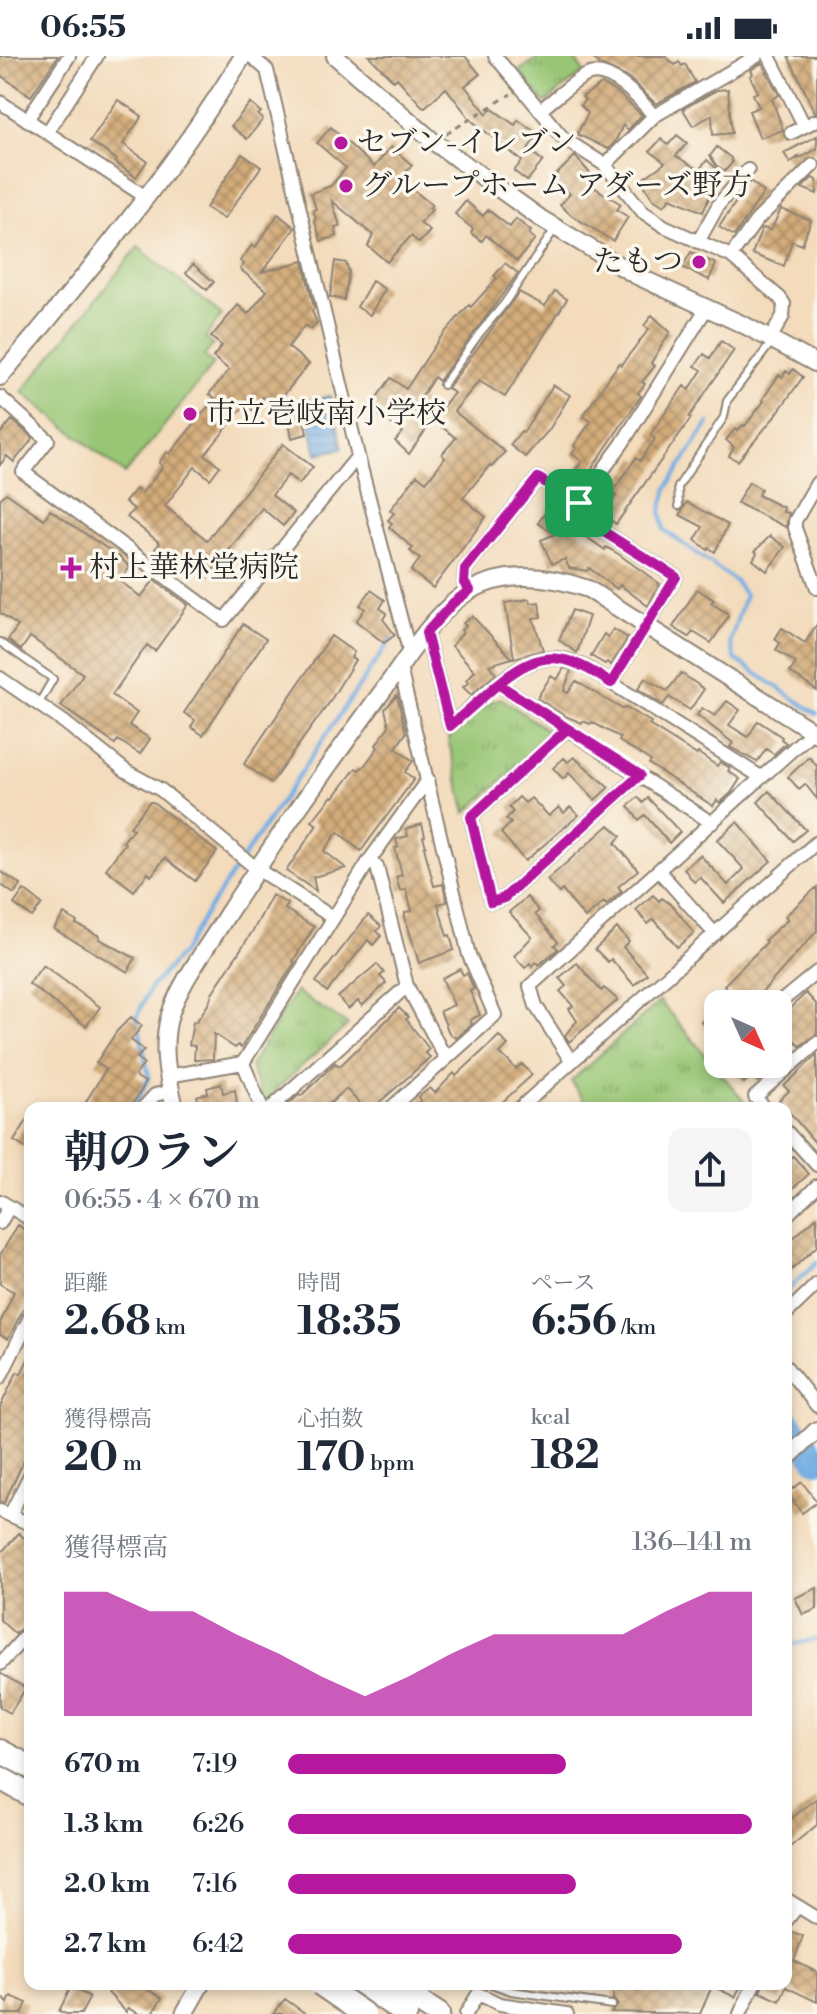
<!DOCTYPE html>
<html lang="ja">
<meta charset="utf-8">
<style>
body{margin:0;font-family:"Libre Bodoni","Noto Serif JP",serif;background:#f6f6f7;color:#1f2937;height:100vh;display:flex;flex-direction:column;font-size:30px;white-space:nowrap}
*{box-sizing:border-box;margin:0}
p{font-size:26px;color:#747a83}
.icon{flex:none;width:44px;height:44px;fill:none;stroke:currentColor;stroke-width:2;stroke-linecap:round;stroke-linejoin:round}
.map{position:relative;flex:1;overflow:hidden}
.side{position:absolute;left:24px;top:1046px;width:768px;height:888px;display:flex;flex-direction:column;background:#fff;border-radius:16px;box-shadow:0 4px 12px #0003}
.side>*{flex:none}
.needle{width:52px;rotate:135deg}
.fabs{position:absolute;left:704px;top:934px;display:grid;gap:16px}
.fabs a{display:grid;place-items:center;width:88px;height:88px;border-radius:16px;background:#fff;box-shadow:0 4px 12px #0003;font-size:40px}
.pin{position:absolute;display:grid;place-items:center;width:68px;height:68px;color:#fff;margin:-34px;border-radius:16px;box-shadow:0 4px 12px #0006}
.round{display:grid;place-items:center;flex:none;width:84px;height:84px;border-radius:16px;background:#f6f6f7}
.head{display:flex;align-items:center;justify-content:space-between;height:136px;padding:0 40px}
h1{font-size:44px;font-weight:700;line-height:60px}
.metrics{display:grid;grid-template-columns:repeat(3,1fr);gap:12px;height:136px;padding:8px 40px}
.metrics div{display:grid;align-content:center}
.metrics b{font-size:40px;font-weight:700}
.metrics small{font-size:22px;font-weight:400}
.metrics p{font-size:22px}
.chart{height:224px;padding:16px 40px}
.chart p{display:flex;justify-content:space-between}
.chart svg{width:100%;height:144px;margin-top:8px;fill:#b5179e;opacity:.7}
ul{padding:0 40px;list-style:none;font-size:26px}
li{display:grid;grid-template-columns:128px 96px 1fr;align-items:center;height:60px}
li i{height:20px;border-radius:10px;background:#b5179e}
.status{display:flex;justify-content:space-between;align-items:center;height:56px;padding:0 40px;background:#fff;direction:ltr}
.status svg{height:22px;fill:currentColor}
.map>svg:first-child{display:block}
.grass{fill:url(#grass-tufts);stroke:#627850;stroke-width:2}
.garden{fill:#98c674;stroke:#627850;stroke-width:2}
.water{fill:url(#water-rules);stroke:#4e6c87;stroke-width:2}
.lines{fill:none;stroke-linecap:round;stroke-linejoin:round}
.stream{stroke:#72ade3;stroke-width:4}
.river{stroke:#72ade3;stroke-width:26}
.building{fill:url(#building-cross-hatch)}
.lane-casing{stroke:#8f8374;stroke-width:10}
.street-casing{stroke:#8f8374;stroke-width:16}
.secondary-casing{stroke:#8f8374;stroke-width:20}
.highway-casing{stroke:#8f8374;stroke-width:26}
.path{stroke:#8f8374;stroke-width:3;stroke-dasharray:6 6;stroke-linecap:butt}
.lane{stroke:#fff;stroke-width:6}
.street{stroke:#fff;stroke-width:12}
.secondary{stroke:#fff;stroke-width:16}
.highway{stroke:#fff;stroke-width:22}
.highway-bridge-casing{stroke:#8f8374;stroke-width:26;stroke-linecap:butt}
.highway-bridge{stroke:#fff;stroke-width:22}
.route-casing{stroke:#fff;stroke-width:16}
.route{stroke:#b5179e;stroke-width:10}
.poi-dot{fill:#b5179e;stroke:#fbf7ec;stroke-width:3}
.labels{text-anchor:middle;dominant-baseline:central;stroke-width:7;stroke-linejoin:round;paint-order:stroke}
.poi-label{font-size:30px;fill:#2b2b2b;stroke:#fbf7ec;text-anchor:start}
</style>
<div class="status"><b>06:55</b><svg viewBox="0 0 49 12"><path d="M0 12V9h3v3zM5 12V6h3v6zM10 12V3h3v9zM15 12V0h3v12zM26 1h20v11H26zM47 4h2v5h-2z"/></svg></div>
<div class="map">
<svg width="817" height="1958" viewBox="0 0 817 1958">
<defs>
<pattern id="grass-tufts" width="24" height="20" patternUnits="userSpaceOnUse" patternTransform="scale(2)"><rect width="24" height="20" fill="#98c674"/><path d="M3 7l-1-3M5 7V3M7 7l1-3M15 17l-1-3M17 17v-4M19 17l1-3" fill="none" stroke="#7ca15f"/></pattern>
<pattern id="water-rules" width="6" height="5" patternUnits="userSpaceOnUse" patternTransform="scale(2)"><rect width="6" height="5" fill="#72ade3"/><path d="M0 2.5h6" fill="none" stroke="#5e8db8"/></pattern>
<pattern id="building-cross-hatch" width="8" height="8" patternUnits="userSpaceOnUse" patternTransform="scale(2)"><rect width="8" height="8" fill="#d3ac7a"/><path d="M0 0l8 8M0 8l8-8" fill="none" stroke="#ab8c64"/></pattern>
</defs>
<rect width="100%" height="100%" fill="#fbf7ec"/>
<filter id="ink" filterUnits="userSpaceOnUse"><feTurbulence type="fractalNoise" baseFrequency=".0125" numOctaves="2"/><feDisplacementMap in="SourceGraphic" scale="16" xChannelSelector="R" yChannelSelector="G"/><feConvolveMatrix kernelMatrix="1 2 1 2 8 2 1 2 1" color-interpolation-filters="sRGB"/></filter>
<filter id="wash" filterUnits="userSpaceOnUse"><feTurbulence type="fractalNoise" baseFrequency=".006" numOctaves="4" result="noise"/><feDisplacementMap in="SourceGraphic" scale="32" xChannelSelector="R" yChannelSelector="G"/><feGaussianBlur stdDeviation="1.8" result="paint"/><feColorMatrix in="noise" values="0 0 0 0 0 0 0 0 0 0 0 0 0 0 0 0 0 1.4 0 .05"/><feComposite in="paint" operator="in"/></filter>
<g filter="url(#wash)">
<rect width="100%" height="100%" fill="#f3dbbc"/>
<path class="grass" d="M541,0H572L584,16L545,47L519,15Z
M501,642L547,674V683L466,757L448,683L490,646Z
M296,935L348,969L274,1035L265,1049L250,1010Z
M660,945L745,1046L739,1052H589L571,1025Z"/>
<path class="garden" d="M138,191L222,259L205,282L213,289L204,300L214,308L125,418L22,336Z"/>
<path class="water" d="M330,340L343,392L317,398L305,346Z"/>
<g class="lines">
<path class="stream" d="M709,366L667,432L661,455L664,474L735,525L745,539L730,586L735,603L817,658
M134,1052L149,1021L137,960L150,932L182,897L205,858L393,580
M786,1236L817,1206
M786,1590L817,1583"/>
<path class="river" d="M786,1363L817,1404"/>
</g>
<g id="blocks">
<path class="building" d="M0,0H58L31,40L0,19Z
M369,0H465L480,18L465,30L487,58L491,52L515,69L518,64L538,78L528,93L543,105L527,125L514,115L522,105L471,64L446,32L425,51L422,50L397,22L394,25Z
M590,0H665L675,9L679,6L682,10L685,8L695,26L656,48L629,22L601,9Z
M788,0H817V56H815Z
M762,7L779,39L772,43L783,74L760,82L749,55L759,51L753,38L758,36L750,20L753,18L751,14Z
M602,28L618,37L642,59L628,74L623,69L615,86L608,93L577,78L588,57L580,49L585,44L582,41Z
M728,33L732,77L713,79L712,59L693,70L683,53L717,34Z
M118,44L142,60L123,88L147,105L136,121L115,106L117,104L90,85Z
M250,47L261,56L258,59L263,63L247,83L231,70Z
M331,71L374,111L391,91L412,109L400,123L432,149L429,152L432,154L420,167L430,175L419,187L411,180L387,206L368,190L373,179L332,145L340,170L335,171L337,180L321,185L314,163L316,162L313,154L316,153L311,137L331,130L346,112L317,87Z
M677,79L687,87L676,100L699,114L707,104L720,116L703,156L670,142L664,150L653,143L641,124L665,107L650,95L661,83L668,89Z
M817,80V93L798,103L799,100L790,107L784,97Z
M717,91L731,102L732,107L724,116L716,109L710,100Z
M242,98L261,111L224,163L206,152Z
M575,100L594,122L592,130L621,148L617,154L628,161L613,185L571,159L560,149L570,138L553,122Z
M812,122L817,124V138L802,132Z
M750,125L764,136L734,180L719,171Z
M466,145L483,160L488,154L510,171L516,163L531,175L529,178L535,183L517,205L486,179L482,185L471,177L473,173L455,158Z
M781,153L811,164L802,189L792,185L784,210L752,198L762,172L771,174Z
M278,158L295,172L262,216L303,205L314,252L312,255L317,267L311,274L305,269L288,291L309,308L274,351L263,341L252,354L245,349L205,399L220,410L210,423L195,411L165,450L207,484L283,388L313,411L299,428L288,419L272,439L294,457L283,470L262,452L208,521L181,499L174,507L155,493L160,487L127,461L134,453L125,446L136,433L142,437L163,411L159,407L167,396L170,398L215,342L209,338L229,314L213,301L222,290L211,281L238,249L248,258L267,235L240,213L244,208L240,205L252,189L255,192Z
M691,196L716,208L709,224L682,211Z
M335,205L346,207L349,216L344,244L330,241Z
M505,207L518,217L439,325L434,321L420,343L437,357L454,337L448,332L519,236L545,250L555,235L567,243L505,341L479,325L454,355L505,396L492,411L490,409L463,442L486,461L433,532L411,515L420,503L410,495L413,492L389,471L392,467L388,464L394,457L390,454L417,419L426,426L445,402L442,398L456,382L433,364L409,398L395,385L403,376L369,352L391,322L406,333L439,283L469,249L471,251L497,222L494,220Z
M193,208L214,226L207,234L186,217Z
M372,225L385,233L370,259L357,251Z
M652,259L670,276L651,307L655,310L642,326L645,328L638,337L641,340L582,427L571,420L582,405L572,398L576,392L574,390L591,365L583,360L619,307L621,309L649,273L644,270Z
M721,285L734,294L689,361L691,362L616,468L604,459L616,440L612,437L636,402L640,405L655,383L650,379L684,330L689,334L702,314L695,310L704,298L710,302Z
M793,313L803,321L776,359L738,405L729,400L734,391L726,384L735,373L737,375L743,369L745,370L764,345L762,344L779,319L782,321L786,315L790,318Z
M553,329L570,339L549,374L525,401L510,389L521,375L523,377Z
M302,352L307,378L292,382L287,355Z
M12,364L33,382L14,406L7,400L0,409V378Z
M749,426L761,433L758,439L784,452L783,456L789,457L786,471L737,447Z
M6,437L44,463L50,454L118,500L130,511L120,525L141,541L154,524L188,549L155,595L147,589L112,639L137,657L129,669L150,683L140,698L118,684L115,688L61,650L83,618L30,581L21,594L8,584L18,570L0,557V443Z
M555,443L572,456L568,462L581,471L578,475L605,494L606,491L617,497L660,528L648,550L620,529L617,533L589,512L587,515L569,512L565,503L552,508L541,484L555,478L538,467Z
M687,446L728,469L715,496L709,492L708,494L695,484L703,471L680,459Z
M770,480L785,491L767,515L753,504L757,497L755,495Z
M697,533L714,544L711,547L727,557L728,561L711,587L693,576L689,581L673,571Z
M371,534L385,544L380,552L387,557L383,563L395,579L384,587L356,565L365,553L360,549Z
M530,543L531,547L539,546L541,561L533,562L543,594L514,602L505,547Z
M572,554L589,560L577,597L559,584Z
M472,560L512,602L489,609L496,618L471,639L463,631L469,626L466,624L475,615L452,590L463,576L461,574L466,570L463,567Z
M243,568L266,583L203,679L191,671L195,664L184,657Z
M817,568V635L790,616L796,607L776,594L780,587L775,583L782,572L805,587Z
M613,573L628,582L611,609L607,606L605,608L591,600L604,578L608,581Z
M331,580L354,596L351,602L355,604L329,647L271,727L244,708Z
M564,612L571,614L564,635L568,637L576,625L622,653L626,652L651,666L649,669L697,699L698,697L717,710L720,706L730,712L728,715L740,723L731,737L720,747L717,744L713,750L649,708L651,705L619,685L621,682L592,666L590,668L583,665L582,667L565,660L537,642L551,620L557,624Z
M681,617L704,633L690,654L669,641L663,649L638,633L645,622L667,635Z
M397,639L406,677L396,692L413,705L405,716L414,723L361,795L338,776L324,795L346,812L313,821L316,835L286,815L317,769L312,765L332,740L334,741L356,712L359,714L365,709L378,691L376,689L389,670L385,653Z
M727,645L740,654L729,669L748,681L758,665L782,681L781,683L786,687L774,698L766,693L757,706L730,691L733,687L697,659L702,652L715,660Z
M574,701L609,731L595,744L569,717L563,723L553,712L564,702L568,706Z
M809,701L817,710V743L805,728L799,733L788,721Z
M769,735L806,774L793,785L758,746Z
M519,741L525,747L531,742L549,760L559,751L564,757L570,751L579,759L525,805L501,777L511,767L506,763L513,756L509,751Z
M638,741L643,747L648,742L680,776L669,787L645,759L639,764L628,750Z
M149,746H153L217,796L195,825L165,802L151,820L148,817L134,835L106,813L125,787L123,786L133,773L130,771Z
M737,766L771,805L724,847L700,821L694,826L684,813L700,799L728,829L744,813L717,784Z
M422,768L425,780L423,781L426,790L424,791L434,830L443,828L447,846L438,848L447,880L450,879L454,894L419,907L405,861V856L412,855L406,833L400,835L396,821L402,819L395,792L398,791L396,783L408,780L406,773Z
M609,769L621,780L615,787L638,814L618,831L622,835L606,849L604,846L585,862L562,834L559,837L547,824Z
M0,815L21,829L14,838L0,828Z
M817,831V875L752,947L744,939L738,944L724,929L767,886L765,884L788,863L785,860Z
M24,834L42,848L32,861L14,848Z
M272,839L288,848L285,853L314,871L293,905L295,906L241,992L238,989L235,992L214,978L213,1003L194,1004L195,990L189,989L193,966H196L209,947L212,937L254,873Z
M653,839L659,845L662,842L673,850L694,877L677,891L654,863L648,868L636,854Z
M527,841L539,855L535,858L558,886L554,889L558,893L539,909L536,906L532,910L530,907L525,912L514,900L532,881L509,856Z
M64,858L77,866L76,868L100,880L99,883L135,902L128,916L54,873Z
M368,859L381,870L377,875L381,880L373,889L368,884L327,936L316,926Z
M617,872L629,885L623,891L647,918L634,929L611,903L608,906L595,893Z
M577,907L601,935L604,932L618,944L569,986L565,979L577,965L569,953L573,950L560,935L566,930L559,922Z
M377,908L384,917L380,920L386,927L362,950L358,945L348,953L338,941Z
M43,909L100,951L86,970L29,928Z
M460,913L463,919L467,917L474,933L470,935L480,959L470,964L472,968L456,982L449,977L440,955L454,949L442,922Z
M806,937L817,949V978L800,990L783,972L787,968L781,961Z
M718,949V982L701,966Z
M399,952L408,961L406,963L429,993L425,997L430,1001L406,1023L373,1052H364L346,1033L325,1052H284L299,1039L301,1040L335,1007L340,1010Z
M131,961L142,970L131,984L144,994L137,1002L144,1008L135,1020L145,1026L142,1033L130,1052H82L106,1013L96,1007L117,975Z
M499,980L508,989L500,997L516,1013L522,1008L532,1019L496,1052H412L421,1044L418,1041L430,1032L435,1037L454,1017L456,1020Z
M817,999V1089L779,1044L789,1035L784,1030Z
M726,1008H765L761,1012L767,1018L758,1026L752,1020L744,1027Z
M221,1028L223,1037L235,1034L237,1047L200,1052L197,1040L208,1037L207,1032Z
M30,1060V1095L14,1085Z
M793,1100L809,1118L791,1134L786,1128V1107Z
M817,1161V1190L786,1219V1177L792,1183Z
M18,1169L30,1177V1240L8,1283L0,1279V1267L14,1236L0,1228V1199Z
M30,1299V1392L4,1447L0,1446V1351L17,1316L21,1318Z
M802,1426L817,1446L802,1457L787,1437Z
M19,1477L30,1488V1564L15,1578L0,1564V1498Z
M817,1532V1553L803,1559L795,1542Z
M0,1617L26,1632L10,1657L0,1651Z
M817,1742V1769L786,1794V1767Z
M790,1875L803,1880L794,1905L817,1916V1946L786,1931L780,1945L760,1936L763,1928H786V1884Z
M100,1928H138L162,1942L152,1958H139L128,1952L126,1956Z
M614,1928H742L735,1941L712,1930L700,1958L611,1956L618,1949L613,1943Z
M71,1931L90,1941L81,1958H66L59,1955Z
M0,1940L8,1947L11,1940L27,1947L22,1958H0Z
M285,1943L306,1958H273Z"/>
</g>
</g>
<g filter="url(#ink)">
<use href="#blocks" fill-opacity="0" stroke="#8f8374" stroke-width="2"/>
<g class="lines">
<defs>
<path id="lane" d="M443,329L479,278L504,248L555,173
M679,450L678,431L724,361L727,345L771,287
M0,586L53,623L39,647
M491,1928L511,1935L612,1949"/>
<path id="street" d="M251,0L267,14L358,400L410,598
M495,0L563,82L605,109L643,156L664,170L731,200L780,242L784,248L783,260L770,283
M769,0L804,69
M0,46L146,141
M540,54C553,45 573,25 587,19C609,9 641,44 654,60
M27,64L69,0
M47,77L97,0
M791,77L815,65
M605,109L654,60L757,0
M698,186L719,148L748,114
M731,200L756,165L813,109
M0,341L48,384L23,416L224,564L358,400
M817,427L795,465V472L817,532
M579,447L622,388L706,253
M470,534L464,527L465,513L538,422L581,448L596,471L676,521L611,627
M426,577L450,670C477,647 516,602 553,602C567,602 577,607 589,613L761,721
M0,622L64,666L126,715L161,734L257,813L332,861
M498,628L712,767
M567,673L471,761L491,846L504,842L640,719
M369,805L377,811L407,930L446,1003
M659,815L715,878
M778,948L817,916
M778,994L791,1009
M571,1005L536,950L530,930L813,675
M243,1007L262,1052
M168,1020L243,1007L369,805L428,723
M143,1052L155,1039L171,1035
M271,1052L407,930
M391,1052L495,959L469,899L400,612
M520,1052L817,786
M765,1052L755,1041L817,987
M786,1075L817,1109
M0,1145L30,1163
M786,1160L817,1130
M0,1167L9,1151
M786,1258L817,1228
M786,1311L817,1350
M0,1322L30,1261
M0,1455L30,1468
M10,1459L30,1419
M0,1608L30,1575
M786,1843L817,1862
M786,1865L797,1851
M466,1958L478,1938L500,1948L567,1958
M740,1958L754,1928"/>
<path id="secondary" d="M335,0L434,86L540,162L635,219L746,270L817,308
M0,321C87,218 173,115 243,0
M175,1052C168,1022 161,993 169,962C178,929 207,892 225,862C276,782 331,705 387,629C410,598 438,552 471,534C508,514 551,520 588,533L817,678
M786,1403L817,1374
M184,1958L201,1928"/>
<path id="highway" d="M0,1695L30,1711
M0,1722L30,1739
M362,1928L406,1958
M392,1928L438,1958"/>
</defs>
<use href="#lane" class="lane-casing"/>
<use href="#street" class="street-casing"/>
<use href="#secondary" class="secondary-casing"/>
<use href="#highway" class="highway-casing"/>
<path class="path" d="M446,78L511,38"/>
<use href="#lane" class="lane"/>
<use href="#street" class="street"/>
<use href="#secondary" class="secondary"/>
<use href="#highway" class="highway"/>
<defs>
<path id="highway-bridge" d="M320,1928L364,1958"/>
</defs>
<use href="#highway-bridge" class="highway-bridge-casing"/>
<use href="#highway-bridge" class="highway-bridge"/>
</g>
</g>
<g class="lines" filter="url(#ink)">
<defs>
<path id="route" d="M579,447L538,422L465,513L464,527L470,534L453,547L426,577L450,670L498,628L567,673L471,761L491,846L504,842L640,719L498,628C543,591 565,597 611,627L676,521L596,471L579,447"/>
</defs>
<use href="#route" class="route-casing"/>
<use href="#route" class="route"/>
</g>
<g class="poi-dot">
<circle cx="341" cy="87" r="8"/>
<circle cx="346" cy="130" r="8"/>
<circle cx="699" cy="206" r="8"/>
<circle cx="190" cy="358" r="8"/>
<path d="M67 500h8v8h8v8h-8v8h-8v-8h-8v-8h8z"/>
</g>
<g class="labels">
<g class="poi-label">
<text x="357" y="87">セブン-イレブン</text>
<text x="362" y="130">グループホーム アダーズ野方</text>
<text x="683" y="206" text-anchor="end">たもつ</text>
<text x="206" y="358">市立壱岐南小学校</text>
<text x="89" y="512">村上華林堂病院</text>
</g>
</g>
</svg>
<div class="fabs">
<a><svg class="needle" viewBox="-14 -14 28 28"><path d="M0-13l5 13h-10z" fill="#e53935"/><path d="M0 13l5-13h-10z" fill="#747a83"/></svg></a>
</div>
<div class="pin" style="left:579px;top:447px;background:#1e9e55"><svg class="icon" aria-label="arrive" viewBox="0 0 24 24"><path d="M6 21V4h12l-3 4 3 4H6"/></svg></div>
<section class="side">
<div class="head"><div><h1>朝のラン</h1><p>06:55 · 4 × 670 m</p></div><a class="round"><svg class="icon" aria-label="share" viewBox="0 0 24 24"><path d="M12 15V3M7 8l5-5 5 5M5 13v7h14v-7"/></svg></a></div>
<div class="metrics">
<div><p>距離</p><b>2.68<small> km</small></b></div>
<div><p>時間</p><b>18:35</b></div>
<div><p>ペース</p><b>6:56<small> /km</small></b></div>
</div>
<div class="metrics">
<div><p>獲得標高</p><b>20<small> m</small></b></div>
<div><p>心拍数</p><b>170<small> bpm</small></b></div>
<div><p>kcal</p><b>182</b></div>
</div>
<div class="chart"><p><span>獲得標高</span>136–141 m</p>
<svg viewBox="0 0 160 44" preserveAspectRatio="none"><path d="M0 44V6L10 6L20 12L30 12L40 19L50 25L60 32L70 38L80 32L90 25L100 19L110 19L120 19L130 19L140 12L150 6L160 6V44z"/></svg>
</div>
<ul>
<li><b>670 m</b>7:19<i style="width:60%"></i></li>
<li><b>1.3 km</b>6:26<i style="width:100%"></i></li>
<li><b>2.0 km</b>7:16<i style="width:62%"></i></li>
<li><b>2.7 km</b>6:42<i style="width:85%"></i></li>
</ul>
</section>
</div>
